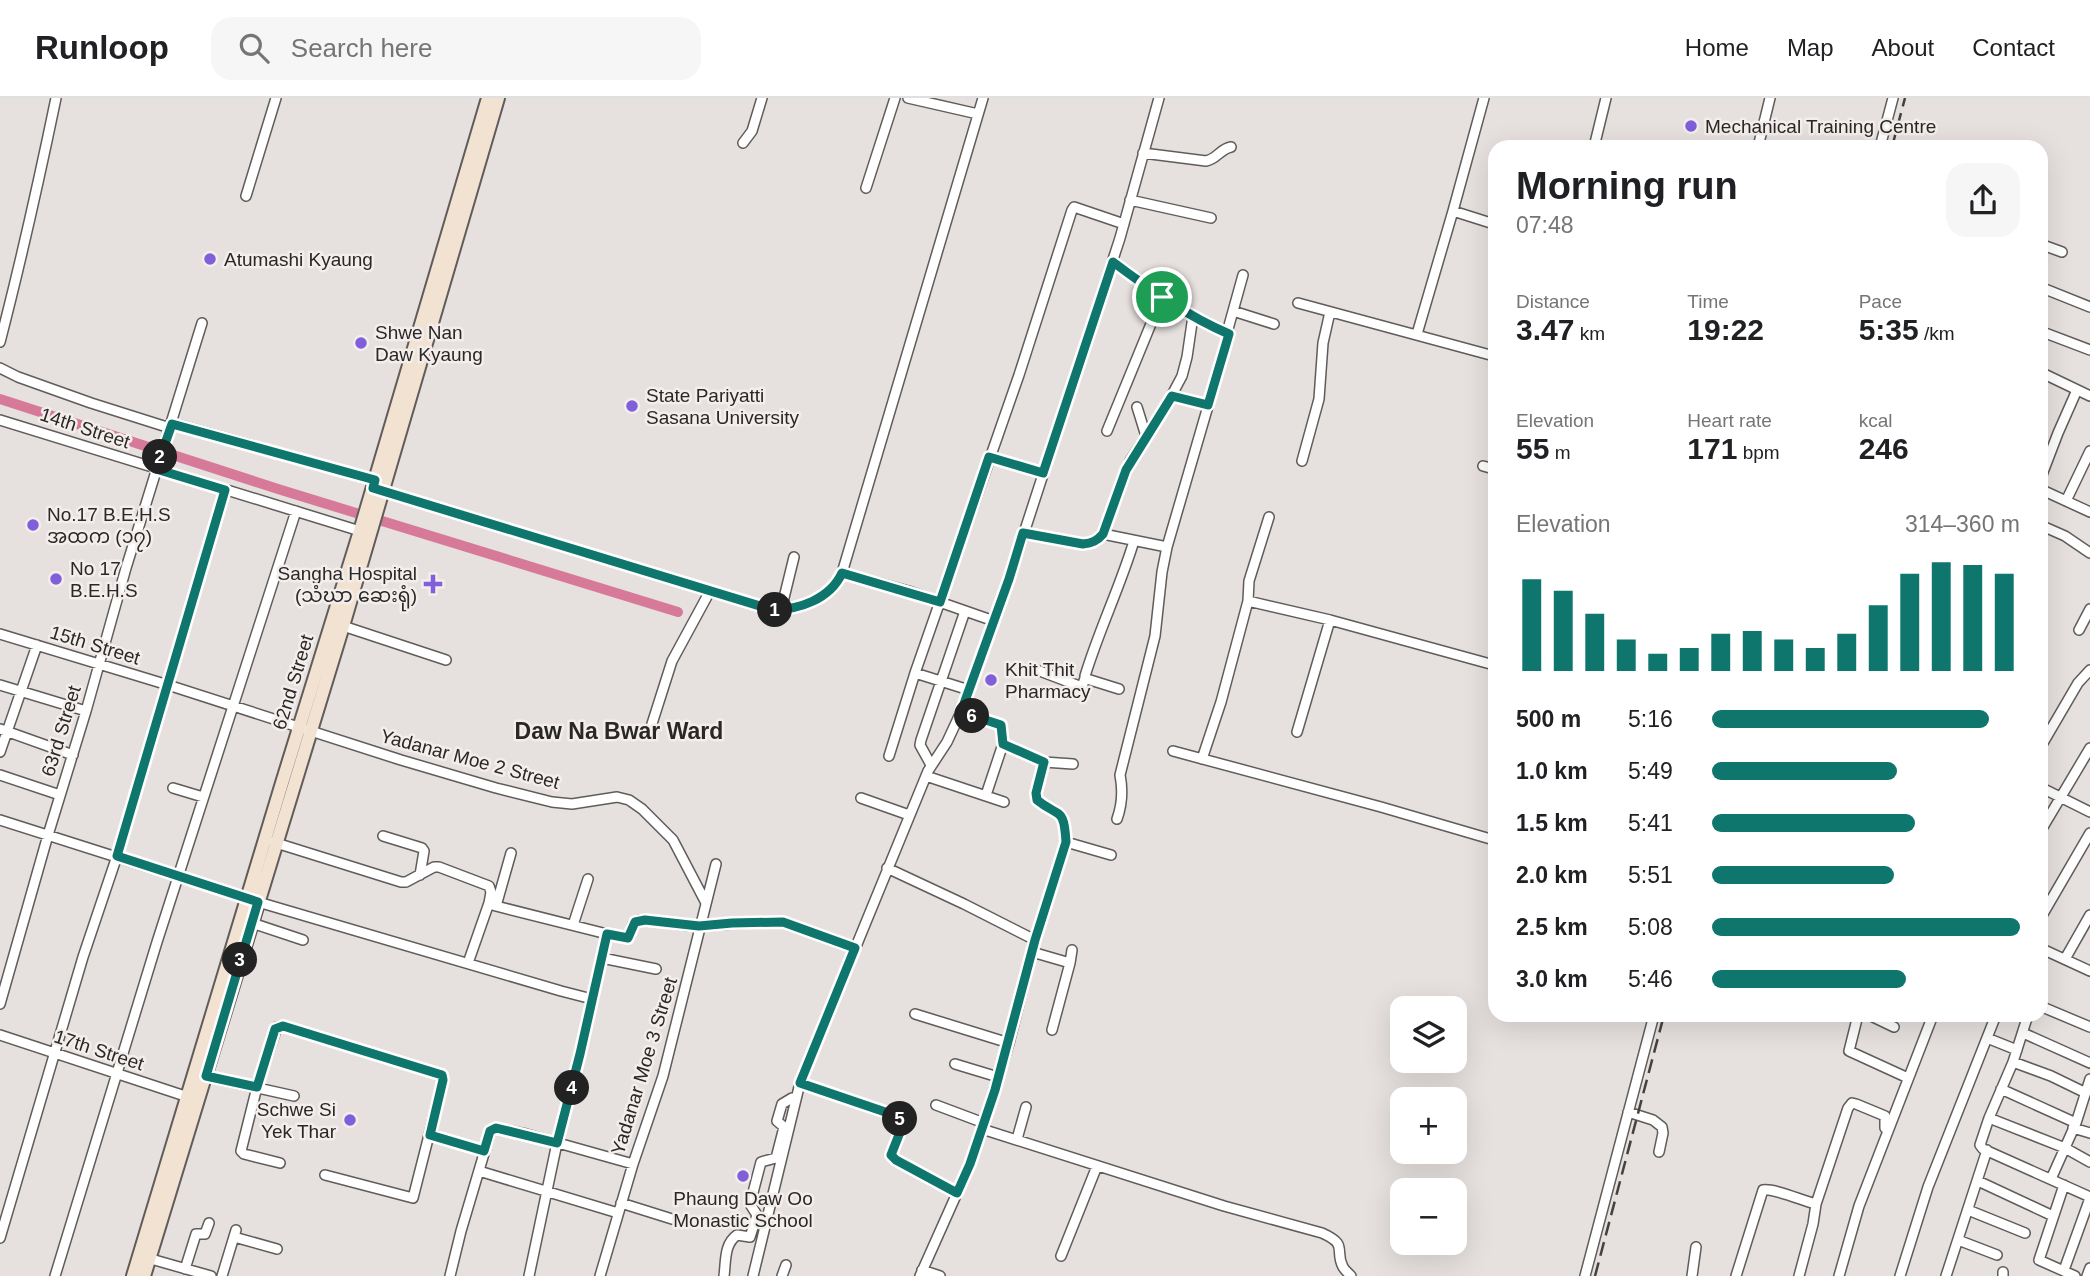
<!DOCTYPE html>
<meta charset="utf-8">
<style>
body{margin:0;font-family:Helvetica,"Noto Sans Myanmar",sans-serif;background:#f6f6f6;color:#202124;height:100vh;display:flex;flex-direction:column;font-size:26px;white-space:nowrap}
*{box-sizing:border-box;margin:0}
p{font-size:23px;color:#757577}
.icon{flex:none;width:38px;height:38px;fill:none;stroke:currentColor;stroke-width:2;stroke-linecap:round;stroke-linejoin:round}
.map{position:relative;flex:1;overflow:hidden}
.side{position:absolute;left:1488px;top:42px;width:560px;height:882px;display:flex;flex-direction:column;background:#fff;border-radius:21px;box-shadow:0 7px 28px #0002}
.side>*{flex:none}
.buttons{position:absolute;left:1390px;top:898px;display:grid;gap:14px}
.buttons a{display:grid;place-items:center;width:77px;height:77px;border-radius:14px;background:#fff;box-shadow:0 7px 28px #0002;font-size:35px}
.pin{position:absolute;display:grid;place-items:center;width:60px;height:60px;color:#fff;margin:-30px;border:4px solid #fff;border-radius:50%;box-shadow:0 2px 7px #0007}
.km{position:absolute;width:35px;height:35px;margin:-18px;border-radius:50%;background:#222;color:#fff;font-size:19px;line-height:35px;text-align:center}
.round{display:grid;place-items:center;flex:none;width:74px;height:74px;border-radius:21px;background:#f6f6f6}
.headline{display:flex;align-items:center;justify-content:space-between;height:119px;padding:0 28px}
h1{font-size:38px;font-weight:800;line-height:52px}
.stats{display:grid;grid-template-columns:repeat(3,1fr);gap:10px;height:119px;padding:7px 28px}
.stats div{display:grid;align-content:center}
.stats b{font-size:30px;font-weight:800}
.stats small{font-size:19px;font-weight:400}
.stats p{font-size:19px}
.chart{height:196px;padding:14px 28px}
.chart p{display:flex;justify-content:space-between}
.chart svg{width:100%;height:126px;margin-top:7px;stroke:#0f766e;stroke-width:6}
ul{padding:0 28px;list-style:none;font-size:23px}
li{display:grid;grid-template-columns:112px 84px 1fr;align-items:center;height:52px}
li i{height:18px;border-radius:9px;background:#0f766e}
header{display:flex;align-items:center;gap:42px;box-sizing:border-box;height:98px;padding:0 35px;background:#fff;border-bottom:2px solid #e0e0e0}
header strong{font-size:33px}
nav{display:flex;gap:38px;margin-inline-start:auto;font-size:24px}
.search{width:490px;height:63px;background:#f6f6f6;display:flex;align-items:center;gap:18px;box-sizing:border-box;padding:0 24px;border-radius:21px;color:#757577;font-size:26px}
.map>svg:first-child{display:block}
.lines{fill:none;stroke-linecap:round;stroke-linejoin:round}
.canal{stroke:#d77a9a;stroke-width:10}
.minor-casing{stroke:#605c5a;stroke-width:12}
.secondary-casing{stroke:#605c5a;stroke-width:16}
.minor{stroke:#fff;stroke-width:9}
.secondary{stroke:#f2e2d2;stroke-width:12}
.rail{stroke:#444241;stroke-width:2.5;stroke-dasharray:14 7;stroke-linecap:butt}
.route-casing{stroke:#fff;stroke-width:14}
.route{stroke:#0f766e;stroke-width:9}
.poi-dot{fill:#7f5fda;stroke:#f3eeeb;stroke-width:2.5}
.labels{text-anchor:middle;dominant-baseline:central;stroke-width:5;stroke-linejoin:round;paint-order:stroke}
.poi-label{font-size:19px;fill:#2a2827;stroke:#f3eeeb;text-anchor:start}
.street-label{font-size:19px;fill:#2a2827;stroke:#f3eeeb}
.quarter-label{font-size:23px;font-weight:bold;fill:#2a2827;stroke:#f3eeeb}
</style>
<header>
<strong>Runloop</strong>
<div class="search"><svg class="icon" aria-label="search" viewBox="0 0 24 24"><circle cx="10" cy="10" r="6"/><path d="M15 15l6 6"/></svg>Search here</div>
<nav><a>Home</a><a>Map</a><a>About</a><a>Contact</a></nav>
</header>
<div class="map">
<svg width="2090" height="1178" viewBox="0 0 2090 1178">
<rect width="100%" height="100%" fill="#e6e0de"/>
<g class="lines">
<path class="canal" d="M0,301L278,391L678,514"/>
<defs>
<path id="minor" d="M908,0L978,16
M743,45L752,33L762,0
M1594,49L1606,0
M1758,49L1770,0
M1880,49L1893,0
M1143,55L1206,63C1217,61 1220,51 1231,49
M866,90L895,0
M246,98L276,0
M1130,102L1211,120
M1453,113L1494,126
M2040,146L2062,154
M2040,189L2090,209
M1298,205L1494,258
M1233,213L1274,226
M1193,218L1229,236
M2040,233L2090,252
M1417,236L1453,113L1484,0
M0,244C21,163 39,82 56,0
M0,270L18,279L91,305L170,330
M2040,274L2090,298
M1172,297L1208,307
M1137,309L1146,338
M0,322L360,433
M172,325L375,382
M1107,333L1162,199
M989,359L1043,375
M1302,363L1319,301L1323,245L1330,214
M1483,368L1494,371
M2040,382L2058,335L2077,292
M377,391L770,511C797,513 831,501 842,475L983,0
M2040,391L2090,414
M2066,403L2090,353
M2040,427L2065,438L2090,455
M1023,435L1083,446C1092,445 1097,443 1103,436L1130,363L1166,308L1182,278L1187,259L1193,218L1162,199L1113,164
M1103,436L1167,449
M842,475L908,493L994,523
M1248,503L1330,522L1494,567
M781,512L794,459
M343,528L446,562
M2079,532L2090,511
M0,536L168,587L401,662L496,690L552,704L572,706L617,699L629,702L642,711L673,742L706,805
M1037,572L1082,589L1085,580
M915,575L969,592
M0,587L86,613
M1119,591L1087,581L1085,578C1099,532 1120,489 1134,443
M0,631L73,657
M650,632L672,563L710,493
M1297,634L1330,522
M2040,650L2078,585L2090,572
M1173,653L1381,709L1494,742
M0,654L37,547
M889,658L915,575L1019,277L1072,112L1074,109L1124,126
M1202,661L1221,604L1248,503L1249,483L1269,419
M1044,664L1073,666
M931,667L920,647L921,642L965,513
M0,677L60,697
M926,678L1004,704
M2040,689L2090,714
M173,690L203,699
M986,697L1003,646
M861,700L909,717
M1117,721C1122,707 1123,692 1120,677L1155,538L1162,474L1167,449L1229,236L1228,231L1243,177
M0,722L258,804L561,893L592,901
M2040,734L2090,650
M383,738L422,750L424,753L420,777
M273,744L401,784H406L434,769H439L489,788L491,794L489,805L496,808L607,836
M1066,744L1111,757
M887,770L964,806L1035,842
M496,808L511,755
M2040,821L2090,735
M252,825L303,842
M573,827L588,781
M2040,850L2090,873
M1032,854L1070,865L1052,932
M602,860L656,871
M2065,861L2090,817
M468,865L489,805
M1070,865L1072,852
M0,906L48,737L86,613L126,470L202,225
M2040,908L2090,929
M915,916L1009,945
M1858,917L1849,953L1908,980
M1869,917L1894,929
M2028,917L2013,964L1989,1020L1980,1047L1983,1051L2090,1099
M2023,935L2090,965
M0,937L188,999
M1987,940L2017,952
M2013,964L2051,978L2086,995
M955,966L998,979
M200,977L294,998
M800,985L897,1019L904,1024L891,1057L896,1062L957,1095
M2001,991L2076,1025
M936,1007L984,1025
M1628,1014L1653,1022L1662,1029L1663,1035L1659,1054
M1989,1020L2065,1050L2090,1064
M2073,1030L2090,1035
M982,1031L1224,1108L1322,1135C1349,1147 1334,1152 1343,1169C1344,1171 1350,1177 1351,1178
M430,1037L484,1053
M1017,1041L1026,1009
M280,1065L244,1056L241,1053L257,989L277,929L283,928L442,977L443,982L413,1100L325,1077
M479,1073L618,1115
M2051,1081L2076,1025L2090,981
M1978,1083L2053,1118
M2064,1087L2039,1162L2075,1178
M621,1105L672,1121
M1968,1112L2025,1135
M234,1139L277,1151
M0,1140L83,859L117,758L225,392
M1958,1142L1997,1157
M1061,1158L1097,1068
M144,1159L211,1178
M185,1171L196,1136H205L209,1125
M922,1172L940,1178
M2064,1172L2090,1100
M2003,1174V1178
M55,1178L157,844L296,413
M222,1178L236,1132
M450,1178L461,1133L491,1032L496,1030L526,1036L633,1066
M529,1178L557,1045L580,956L607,836L628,840L633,826L640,822C660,822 680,829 700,828C728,827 755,823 783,824L854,850
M600,1178L633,1066L663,978L716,766
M724,1178C726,1163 724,1146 737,1137L750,1139L757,1117L750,1106L761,1064L776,1060L784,1029L777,1023L782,1006L792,1000L796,1001
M753,1178L800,985L928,673L947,644L961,614L1009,481L1120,140L1159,0
M782,1178L786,1167
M920,1178L970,1066L982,1031L1009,945L1035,842L1066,744C1064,706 1060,721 1037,702L1036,695L1044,664L1003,646L1001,627L961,614
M1585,1178L1654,917
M1692,1178L1696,1149
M1736,1178L1763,1092C1774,1090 1803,1103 1816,1106
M1799,1178L1813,1126L1816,1106L1848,1010L1852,1005L1856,1006L1885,1018V1030
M1839,1178L1859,1108L1933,917
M1900,1178L1928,1089L1996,917
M1946,1178L1987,1052
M2087,1178L2090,1170"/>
<path id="secondary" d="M133,1178L282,685L360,433L488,0
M144,1178L343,528L498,0"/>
</defs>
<use href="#minor" class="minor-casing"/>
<use href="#secondary" class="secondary-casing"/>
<use href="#minor" class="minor"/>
<use href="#secondary" class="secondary"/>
<path class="rail" d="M1892,49L1905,0
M1595,1178L1664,917"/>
</g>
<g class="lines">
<defs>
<path id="route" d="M1113,164C1149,191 1187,218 1229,236L1208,307L1172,298L1126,372L1103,436C1097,443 1092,445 1083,446L1023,435L1009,481L961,614L1001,627L1003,646L1044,664L1036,695L1037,702C1059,720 1064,708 1066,744L1035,842L995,992L970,1066L957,1095L896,1062L891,1057L904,1024L897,1018L800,985L855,850L783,824L732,825L699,828L645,822L635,824L628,840L607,836L580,956L557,1045L496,1030L490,1033L484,1053L430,1037L443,982L442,977L283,928L275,931L257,989L206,978L258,804L117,758L225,392L156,371L172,326L375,382L373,390L770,511C798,513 830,501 842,475L940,504L989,359L1043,375Z"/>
</defs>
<use href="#route" class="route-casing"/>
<use href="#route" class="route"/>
</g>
<g class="poi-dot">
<circle cx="1691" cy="28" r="7"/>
<circle cx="210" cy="161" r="7"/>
<circle cx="361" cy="245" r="7"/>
<circle cx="632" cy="308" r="7"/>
<circle cx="33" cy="427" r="7"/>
<circle cx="56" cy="481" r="7"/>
<path d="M429.5 475.5h7v7h7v7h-7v7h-7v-7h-7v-7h7z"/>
<circle cx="991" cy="582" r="7"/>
<circle cx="350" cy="1022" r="7"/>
<circle cx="743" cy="1078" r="7"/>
</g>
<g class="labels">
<g class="poi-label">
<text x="1705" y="28">Mechanical Training Centre</text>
<text x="224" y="161">Atumashi Kyaung</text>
<text x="375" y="234">Shwe Nan<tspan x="375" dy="22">Daw Kyaung</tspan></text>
<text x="646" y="297">State Pariyatti<tspan x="646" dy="22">Sasana University</tspan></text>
<text x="47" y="416">No.17 B.E.H.S<tspan x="47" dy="22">အထက (၁၇)</tspan></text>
<text x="70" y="470">No 17<tspan x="70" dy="22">B.E.H.S</tspan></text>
<text x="417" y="475" text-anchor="end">Sangha Hospital<tspan x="417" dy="22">(သံဃာ ဆေးရုံ)</tspan></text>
<text x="1005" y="571">Khit Thit<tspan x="1005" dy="22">Pharmacy</tspan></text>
<text x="336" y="1011" text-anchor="end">Schwe Si<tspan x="336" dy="22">Yek Thar</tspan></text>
<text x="743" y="1100" text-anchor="middle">Phaung Daw Oo<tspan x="743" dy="22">Monastic School</tspan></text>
</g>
<g class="street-label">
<text transform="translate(85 330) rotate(18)">14th Street</text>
<text transform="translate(95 547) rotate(17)">15th Street</text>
<text transform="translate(293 584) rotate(-73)">62nd Street</text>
<text transform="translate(61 633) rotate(-73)">63rd Street</text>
<text transform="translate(470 661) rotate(15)">Yadanar Moe 2 Street</text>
<text transform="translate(99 952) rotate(18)">17th Street</text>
<text transform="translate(644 968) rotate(-73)">Yadanar Moe 3 Street</text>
</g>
<g class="quarter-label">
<text x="619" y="633">Daw Na Bwar Ward</text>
</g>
</g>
</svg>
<div class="buttons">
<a><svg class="icon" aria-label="layers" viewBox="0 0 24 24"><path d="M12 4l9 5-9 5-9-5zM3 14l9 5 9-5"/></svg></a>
<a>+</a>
<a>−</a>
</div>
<div class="pin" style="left:1162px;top:199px;background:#1e9e55"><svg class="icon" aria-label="arrive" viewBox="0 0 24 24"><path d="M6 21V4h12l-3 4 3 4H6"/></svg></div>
<b class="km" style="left:775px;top:512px">1</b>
<b class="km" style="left:160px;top:359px">2</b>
<b class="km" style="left:240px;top:862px">3</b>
<b class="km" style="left:572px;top:990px">4</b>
<b class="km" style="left:900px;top:1021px">5</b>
<b class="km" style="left:972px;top:618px">6</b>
<section class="side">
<div class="headline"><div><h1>Morning run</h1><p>07:48</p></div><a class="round"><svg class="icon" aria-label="share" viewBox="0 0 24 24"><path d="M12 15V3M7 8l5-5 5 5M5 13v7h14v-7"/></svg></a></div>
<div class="stats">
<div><p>Distance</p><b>3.47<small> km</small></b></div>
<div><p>Time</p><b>19:22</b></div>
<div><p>Pace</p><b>5:35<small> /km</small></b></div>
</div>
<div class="stats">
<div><p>Elevation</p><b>55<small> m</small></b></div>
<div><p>Heart rate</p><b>171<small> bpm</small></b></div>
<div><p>kcal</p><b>246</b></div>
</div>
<div class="chart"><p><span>Elevation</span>314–360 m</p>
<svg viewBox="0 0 160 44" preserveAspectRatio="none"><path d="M5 44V12M15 44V16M25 44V24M35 44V33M45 44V38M55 44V36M65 44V31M75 44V30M85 44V33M95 44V36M105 44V31M115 44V21M125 44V10M135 44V6M145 44V7M155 44V10"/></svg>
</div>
<ul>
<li><b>500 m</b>5:16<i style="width:90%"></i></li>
<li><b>1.0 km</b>5:49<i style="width:60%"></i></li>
<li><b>1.5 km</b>5:41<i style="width:66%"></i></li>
<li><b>2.0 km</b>5:51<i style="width:59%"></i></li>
<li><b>2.5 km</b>5:08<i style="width:100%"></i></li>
<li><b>3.0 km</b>5:46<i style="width:63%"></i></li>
</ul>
</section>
</div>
